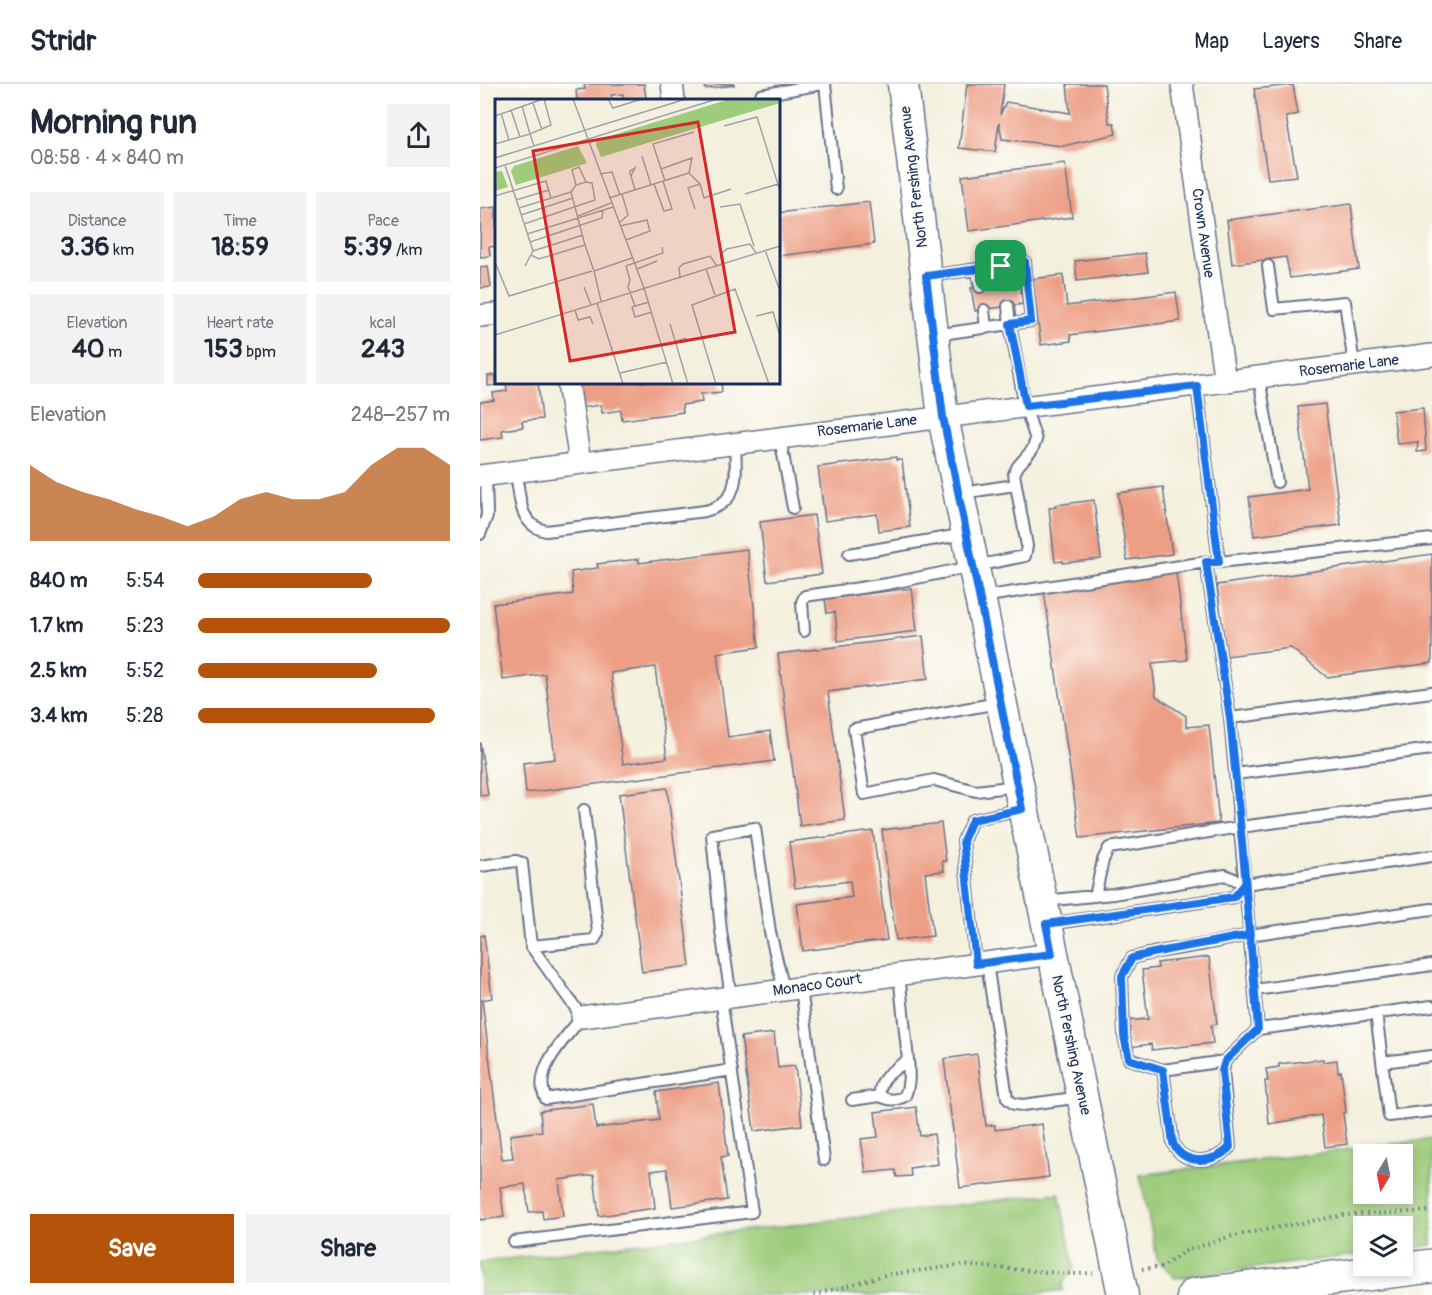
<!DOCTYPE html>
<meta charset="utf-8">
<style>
body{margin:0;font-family:Pangolin,sans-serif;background:#f2f2f3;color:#1f2937;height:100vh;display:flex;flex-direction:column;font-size:22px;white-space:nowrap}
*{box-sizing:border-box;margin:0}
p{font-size:20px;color:#747a83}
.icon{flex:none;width:33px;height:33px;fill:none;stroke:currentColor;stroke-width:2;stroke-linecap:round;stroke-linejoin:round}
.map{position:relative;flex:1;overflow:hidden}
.details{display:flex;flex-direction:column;background:#fff;width:480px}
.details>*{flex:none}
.needle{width:39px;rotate:190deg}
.fabs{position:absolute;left:873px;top:1060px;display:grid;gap:12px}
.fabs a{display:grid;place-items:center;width:60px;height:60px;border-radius:0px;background:#fff;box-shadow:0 3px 9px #0003;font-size:30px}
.pin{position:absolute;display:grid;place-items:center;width:51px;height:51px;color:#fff;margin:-26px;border-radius:12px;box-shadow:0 3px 9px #0006}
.round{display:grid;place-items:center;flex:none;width:63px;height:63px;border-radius:0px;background:#f2f2f3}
.summary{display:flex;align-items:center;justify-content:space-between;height:102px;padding:0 30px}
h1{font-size:33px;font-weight:800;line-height:45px}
.stats{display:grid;grid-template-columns:repeat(3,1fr);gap:9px;height:102px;padding:6px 30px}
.stats div{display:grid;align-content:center;border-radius:0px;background:#f2f2f3;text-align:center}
.stats b{font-size:26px;font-weight:800}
.stats small{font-size:16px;font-weight:400}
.stats p{font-size:16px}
.chart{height:168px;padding:12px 30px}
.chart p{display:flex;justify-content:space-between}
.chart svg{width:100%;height:108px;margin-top:6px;fill:#b45309;opacity:.7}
.primary-button{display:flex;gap:12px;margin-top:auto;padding:12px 30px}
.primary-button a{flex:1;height:69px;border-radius:0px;background:#b45309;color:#fff;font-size:24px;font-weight:800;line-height:69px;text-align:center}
.primary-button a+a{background:#f2f2f3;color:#1f2937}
ul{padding:0 30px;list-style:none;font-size:20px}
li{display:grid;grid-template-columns:96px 72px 1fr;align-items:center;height:45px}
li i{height:15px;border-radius:8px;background:#b45309}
header{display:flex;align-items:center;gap:36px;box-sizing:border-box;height:84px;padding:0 30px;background:#fff;border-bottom:2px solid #e0e1e3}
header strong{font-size:28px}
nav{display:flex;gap:33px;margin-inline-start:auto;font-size:21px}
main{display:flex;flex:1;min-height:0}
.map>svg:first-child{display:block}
.green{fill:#9dcc7a;stroke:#5c7e6c;stroke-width:1.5;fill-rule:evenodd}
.building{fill:#ed9f85;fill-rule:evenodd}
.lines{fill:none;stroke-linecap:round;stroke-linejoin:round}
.lane-casing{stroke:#67738b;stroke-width:14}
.street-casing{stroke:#67738b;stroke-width:24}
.secondary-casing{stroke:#67738b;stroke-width:33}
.primary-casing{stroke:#67738b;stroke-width:36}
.path{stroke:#67738b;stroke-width:4;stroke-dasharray:1.5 4.5;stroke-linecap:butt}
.lane{stroke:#fff;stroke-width:10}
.street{stroke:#fff;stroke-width:21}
.secondary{stroke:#fff;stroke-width:30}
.primary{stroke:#fff;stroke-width:33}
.route-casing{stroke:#fff;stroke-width:12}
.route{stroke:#1a73e8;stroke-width:8}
.labels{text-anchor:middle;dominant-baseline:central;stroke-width:4.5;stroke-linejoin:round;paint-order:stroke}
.street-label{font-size:15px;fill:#1b2f5e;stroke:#fdfcf7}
.inset-road{fill:none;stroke:#9da3ab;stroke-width:1.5}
.view{fill:#d62828;fill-opacity:0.15;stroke:#d62828;stroke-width:3}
.inset-edge{fill:none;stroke:#1b2f5e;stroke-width:3}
</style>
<header>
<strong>Stridr</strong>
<nav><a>Map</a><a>Layers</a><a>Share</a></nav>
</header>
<main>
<section class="details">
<div class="summary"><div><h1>Morning run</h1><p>08:58 · 4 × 840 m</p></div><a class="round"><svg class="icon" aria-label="share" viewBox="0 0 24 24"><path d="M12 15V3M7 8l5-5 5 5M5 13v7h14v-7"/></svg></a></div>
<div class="stats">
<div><p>Distance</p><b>3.36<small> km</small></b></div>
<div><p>Time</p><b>18:59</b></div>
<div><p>Pace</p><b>5:39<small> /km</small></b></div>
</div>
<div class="stats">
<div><p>Elevation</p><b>40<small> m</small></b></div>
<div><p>Heart rate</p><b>153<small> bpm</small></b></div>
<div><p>kcal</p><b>243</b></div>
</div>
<div class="chart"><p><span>Elevation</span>248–257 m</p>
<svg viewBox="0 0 160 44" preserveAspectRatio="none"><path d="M0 44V13L10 20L20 24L30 27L40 31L50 34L60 38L70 34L80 27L90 24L100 27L110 27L120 24L130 13L140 6L150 6L160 13V44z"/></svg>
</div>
<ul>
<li><b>840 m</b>5:54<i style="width:69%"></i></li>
<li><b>1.7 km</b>5:23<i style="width:100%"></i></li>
<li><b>2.5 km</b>5:52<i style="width:71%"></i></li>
<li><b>3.4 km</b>5:28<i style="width:94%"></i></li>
</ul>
<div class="primary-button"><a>Save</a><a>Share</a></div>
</section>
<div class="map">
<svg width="952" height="1211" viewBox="0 0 952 1211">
<rect width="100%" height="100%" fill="#fdfcf7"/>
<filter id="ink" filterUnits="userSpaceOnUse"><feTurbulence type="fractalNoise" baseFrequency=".0167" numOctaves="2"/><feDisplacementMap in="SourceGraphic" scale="12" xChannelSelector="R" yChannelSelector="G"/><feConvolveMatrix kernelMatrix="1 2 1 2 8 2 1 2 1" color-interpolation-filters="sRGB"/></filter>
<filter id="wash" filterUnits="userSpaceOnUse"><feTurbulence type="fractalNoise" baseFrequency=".008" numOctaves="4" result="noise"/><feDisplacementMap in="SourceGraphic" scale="24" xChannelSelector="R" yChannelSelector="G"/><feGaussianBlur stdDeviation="1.35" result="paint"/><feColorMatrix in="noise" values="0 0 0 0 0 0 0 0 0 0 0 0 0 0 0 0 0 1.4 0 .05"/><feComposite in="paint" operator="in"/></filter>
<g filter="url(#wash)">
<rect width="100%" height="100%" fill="#f4f0de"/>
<path class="green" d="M952,1055V1161L923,1165L922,1143H884L883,1170L695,1194L677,1175L660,1091ZM884,1071H922V1110H884Z
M579,1109L594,1183L582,1201L583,1206L546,1211H0V1178Z"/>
<g id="blocks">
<path class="building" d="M104,0H164L166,14L143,16V10L131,11L132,16H97L96,6L105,5Z
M225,0H254V1L225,5Z
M487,0H524L520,31L526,18L590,29L587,0H624L629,39H634L636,50L583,62L522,55L519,39L515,68L479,64Z
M813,1L818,30L806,33L817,92L788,95L774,5Z
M585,79L592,133L489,147L482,92Z
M389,118L394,160L298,172V129Z
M871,120L879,185L810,194L806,173L752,180L747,136Z
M16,123V162L9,163L10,172L0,173L1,125Z
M665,169L668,188L597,197L595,177Z
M8,182L11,203L0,204V183Z
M583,191L587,222L696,208L700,237L590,251L591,257L561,261L552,195Z
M539,197L543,220L495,227L491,204Z
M16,291V298L25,300L8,302V292Z
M26,298H58L62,335L42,337L43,343L22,346L23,353L0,356V318L14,316L13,309L27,307Z
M96,298H138V300L152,298H241L242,308L221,310L222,318L202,321L203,328L142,336L141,326L122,329L121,321L99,324Z
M845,320L861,441L774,452L769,413L828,405L818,323Z
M943,324L946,367L937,368L938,358L917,360L913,327Z
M416,373V376H422L430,443L399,447L397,430L345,437L338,383Z
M683,403L692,470L647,476L638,409Z
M614,416L621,475L583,479V477L575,478L569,424L576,423L575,421Z
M334,431L342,490L287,497L280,438Z
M267,465L279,563L237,569L248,653L290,647L294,677L46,709L43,679L75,675L65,590L23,596L13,520L93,510L91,488L118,484L117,480L159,475V479ZM175,583L187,674L143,680L131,589Z
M952,470V579L847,593L811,564L746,572L737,501Z
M696,488L707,576L672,579L676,612L706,632V643L729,641L739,739L600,754L564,507Z
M432,504L437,547L358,557L355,528L347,529L345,515Z
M443,552L448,595L348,608L365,736L320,742L298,570Z
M0,658L8,711L0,712Z
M187,704L210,882L162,888L139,710Z
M461,739L466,777H462L464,787L445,789L453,852L416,856L402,746Z
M393,747L407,856L323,867L317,820L372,813L370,797L315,804L309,758Z
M4,851L12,914L2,916L22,1075L33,1074L30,1051L62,1047L60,1027L113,1020L116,1044L179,1036L176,1008L239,999L248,1072L241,1073L247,1116L192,1123L187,1085L171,1087L175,1124L119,1132L114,1091L79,1096L83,1132L63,1135L62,1127L49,1128L45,1100L20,1103L24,1133L0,1136V852Z
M729,873L737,940L731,941L733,959L672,966L671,960L649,963L645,937L668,935L662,886L678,884L677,879Z
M294,949L298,984L315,982L322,1041L274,1047L261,953Z
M497,970L506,1042L515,1041V1046L562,1040L569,1093L480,1104L464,975Z
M843,975V978L857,976L858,988L861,987L866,1028L863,1029L867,1060L845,1063L841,1031L789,1040L785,997H788L786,985L799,983V980Z
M436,1023L440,1052L454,1050L458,1080L430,1084L431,1092L417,1093L415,1086L386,1089L381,1055L398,1053L395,1028Z"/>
</g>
</g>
<g filter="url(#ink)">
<use href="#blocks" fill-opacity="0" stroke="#67738b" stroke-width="1.5"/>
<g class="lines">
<defs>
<path id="lane" d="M345,0L356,105
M281,11L342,0
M521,182L525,199
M788,182L794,225L865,218L874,281
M496,185L500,203
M449,192L545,178L551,237L530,240L528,222
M504,226L506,244
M779,294L797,398
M717,302L739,478H732
M300,354L313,424
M36,387C40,412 38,441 66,447L225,427C261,418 256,390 255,359
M482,409L535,401
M0,450L7,432L6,391
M369,470L486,450
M739,478L952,455
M502,513L726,478L750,634
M324,547L322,518L325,512L407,500L545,472L547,462L534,390L538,382L552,366L556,356L545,322L530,240L455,251
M952,608L750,634L778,945L952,922
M518,619L374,645L384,710L454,696L496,707L537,702
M755,690L952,665
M0,782L36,777L42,779L51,862L102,933C86,954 51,986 66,1015L252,986
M615,812L623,776L629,764L760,743L952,718
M564,817L633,810L745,791L765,800L952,772
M569,840L754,813L765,800
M51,862L114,856L118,849L104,726
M507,879L527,1014L534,1020L543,1021L601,1013
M496,880L483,757L492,736L542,725
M419,890L428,976C429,989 430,1000 425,1012C416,1017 409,1017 400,1012C398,994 415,985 428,976
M321,904L344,1076
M775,906L952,881
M251,913L241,847L232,751L275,744L290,848L304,906
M896,929L909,1032L952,1027
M745,977L683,986L693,1059C703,1082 735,1080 750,1063L743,987L745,977L778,945
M902,978L952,972
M683,986L649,975L644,952L642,892L652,874L677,868L726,860L769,851L952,825
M372,1016L400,1012
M34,1158L272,1128L241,914"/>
<path id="street" d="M192,0L194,16
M702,0L745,298
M0,232L16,230
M88,298L100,379
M0,392L952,271
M102,933L572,870"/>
<path id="secondary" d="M423,0L463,333L643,1211"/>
<path id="primary" d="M714,1211L952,1182"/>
</defs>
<use href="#lane" class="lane-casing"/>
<use href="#street" class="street-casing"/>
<use href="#secondary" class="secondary-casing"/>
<use href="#primary" class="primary-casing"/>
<path class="path" d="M662,1185L683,1183L703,1168L748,1153L863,1131L952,1127
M334,1211L405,1191L483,1181L591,1190L613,1189"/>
<use href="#lane" class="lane"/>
<use href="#street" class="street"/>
<use href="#secondary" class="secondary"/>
<use href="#primary" class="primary"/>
</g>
</g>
<g class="lines" filter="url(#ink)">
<defs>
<path id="route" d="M521,182L446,192L463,333L542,725L492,736L483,757L496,880L572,870L566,840L754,813L765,800C770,848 774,897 778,945L745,977L742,987L750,1063C735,1080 703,1082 693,1059L683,986L649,975L644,952L642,892L652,874C691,864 730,859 769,851L765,790L750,634L726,478H739L717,302L546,322L530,240L551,237L545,178L521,182"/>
</defs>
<use href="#route" class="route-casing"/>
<use href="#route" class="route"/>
</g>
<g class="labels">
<g class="street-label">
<text transform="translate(434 93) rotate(-97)">North Pershing Avenue</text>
<text transform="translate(723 149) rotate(82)">Crown Avenue</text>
<text transform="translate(869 282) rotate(-7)">Rosemarie Lane</text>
<text transform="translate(387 342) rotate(-7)">Rosemarie Lane</text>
<text transform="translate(337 901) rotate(-8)">Monaco Court</text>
<text transform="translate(591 961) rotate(78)">North Pershing Avenue</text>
</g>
</g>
<g transform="translate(15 15)">
<rect width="285" height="285" fill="#f4f0de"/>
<path d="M235,0H285V4L106,58L101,46L102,41ZM83,47L92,64L21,86L16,72L19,67ZM7,72L13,88L0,92V73Z" fill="#9dcc7a"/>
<path class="inset-road" d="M78,0L149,189L178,285M113,0L118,9L147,0M38,4L47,31M27,7L35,35L56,26L49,0M16,11L25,38M6,14L14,41M0,17L48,0M229,27L262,18L285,92M0,45L35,35L39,47M147,57L156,86M0,59L191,0M10,66L38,152L30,167M0,69L222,0M166,70L197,59L194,74M194,74L205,85L209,99L236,90M105,75L117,73L125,96M136,77L140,69L135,72V75L136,77L140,91M170,82L158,45L199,33M159,85L169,112L177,110L168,82M76,93L81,86L77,71L84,68L91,83L81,86M250,95L283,85M0,97L51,82L56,99M114,99L194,74M21,101L54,91M225,108L245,105L259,147M24,109L76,93L90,146L44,160L36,156M200,110L193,89L205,85M26,116L78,99M83,117L116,104M124,124L133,116L127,95M29,125L100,101L97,84L91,83M125,127L152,121L155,132L131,141M32,135L118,108M35,143L107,119L108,111M90,146L99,172L137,159M270,151L285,192M38,152L88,136M0,163L14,197L97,172M227,165L226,155L232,150L255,145L261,154M142,170L162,162M211,170L220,196M99,172L106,202M185,178L184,169L188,165L215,157L222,167M89,188L96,206M154,203L140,207L133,188L135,181L131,167L168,154L167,148M102,204L128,285M140,207L137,208L140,218L157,213M80,211L83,221L95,218L98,225M261,217L278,213L285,237M175,225L193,285M0,236L285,147M167,247L191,239M125,274L172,263M221,285L197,206L240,190L274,285"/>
<path class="view" d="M203,23L240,233L75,262L38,52Z"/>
<rect width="285" height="285" class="inset-edge"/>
</g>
</svg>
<div class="fabs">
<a><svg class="needle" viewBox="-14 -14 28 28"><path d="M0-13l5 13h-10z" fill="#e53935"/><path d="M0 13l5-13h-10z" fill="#747a83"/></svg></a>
<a><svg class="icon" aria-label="layers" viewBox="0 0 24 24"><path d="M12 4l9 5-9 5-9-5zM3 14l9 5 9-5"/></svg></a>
</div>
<div class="pin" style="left:521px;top:182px;background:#1e9e55"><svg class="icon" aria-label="arrive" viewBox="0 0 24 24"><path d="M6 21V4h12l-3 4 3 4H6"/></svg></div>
</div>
</main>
